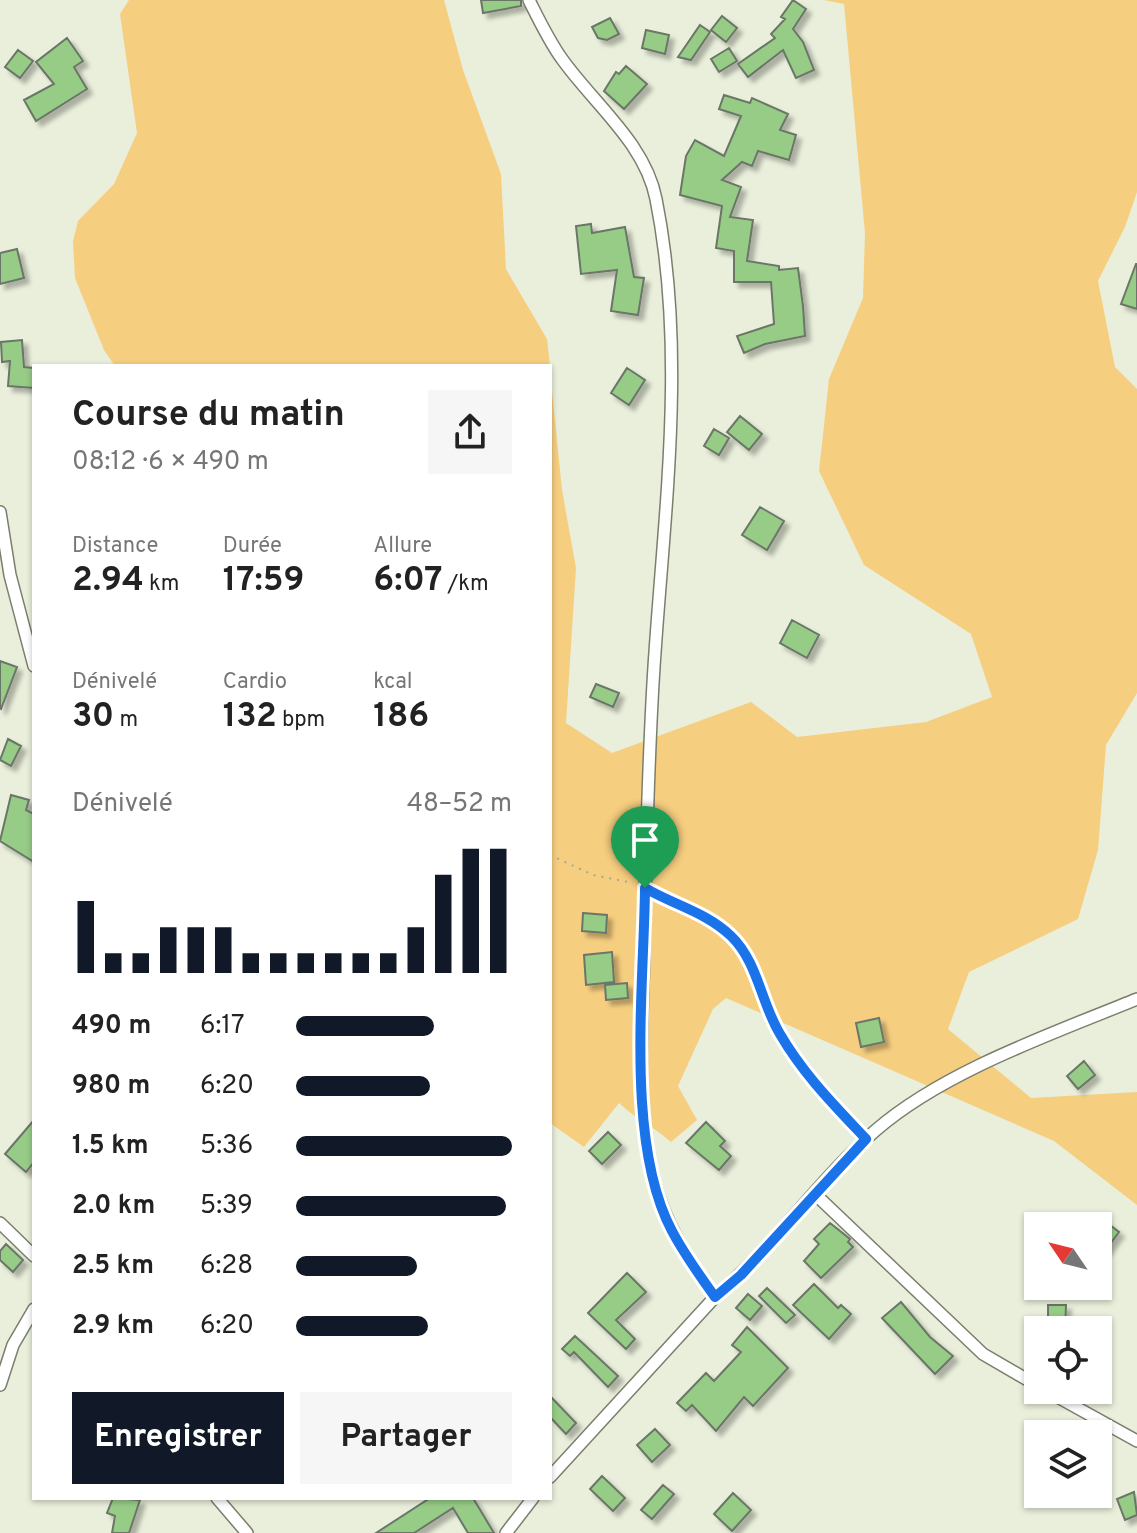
<!DOCTYPE html>
<html lang="fr">
<meta charset="utf-8">
<style>
body{margin:0;font-family:Overpass,sans-serif;background:#f6f6f6;color:#222;height:100vh;display:flex;flex-direction:column;font-size:30px;white-space:nowrap}
*{box-sizing:border-box;margin:0}
p{font-size:26px;color:#767676}
.icon{flex:none;width:44px;height:44px;fill:none;stroke:currentColor;stroke-width:2;stroke-linecap:round;stroke-linejoin:round}
.map{position:relative;flex:1;overflow:hidden}
.side{position:absolute;left:32px;top:364px;width:520px;height:1136px;display:flex;flex-direction:column;background:#fff;border-radius:0px;box-shadow:0 2px 6px #0004}
.side>*{flex:none}
.needle{width:52px;rotate:305deg}
.tools{position:absolute;left:1024px;top:1212px;display:grid;gap:16px}
.tools a{display:grid;place-items:center;width:88px;height:88px;border-radius:0px;background:#fff;box-shadow:0 2px 6px #0004;font-size:40px}
.pin{position:absolute;display:grid;place-items:center;width:68px;height:68px;color:#fff;margin:-82px -34px;border-radius:50% 50% 50% 0;rotate:-45deg;box-shadow:0 0 8px #0007}
.pin .icon{rotate:45deg}
.round{display:grid;place-items:center;flex:none;width:84px;height:84px;border-radius:0px;background:#f6f6f6}
.overview{display:flex;align-items:center;justify-content:space-between;height:136px;padding:0 40px}
h1{font-size:36px;font-weight:700;line-height:60px}
.figures{display:grid;grid-template-columns:repeat(3,1fr);gap:12px;height:136px;padding:8px 40px}
.figures div{display:grid;align-content:center}
.figures b{font-size:34px;font-weight:700}
.figures small{font-size:22px;font-weight:400}
.figures p{font-size:22px}
.chart{height:224px;padding:16px 40px}
.chart p{display:flex;justify-content:space-between}
.chart svg{width:100%;height:144px;margin-top:8px;stroke:#111827;stroke-width:6}
.primary-button{display:flex;gap:16px;margin-top:auto;padding:16px 40px}
.primary-button a{flex:1;height:92px;border-radius:0px;background:#111827;color:#fff;font-size:32px;font-weight:700;line-height:92px;text-align:center}
.primary-button a+a{background:#f6f6f6;color:#222}
ul{padding:0 40px;list-style:none;font-size:26px}
li{display:grid;grid-template-columns:128px 96px 1fr;align-items:center;height:60px}
li i{height:20px;border-radius:10px;background:#111827}
.map>svg:first-child{display:block}
.green{fill:#f6ce80}
.building{fill:#97cc87;stroke:#6b7667;stroke-width:2;filter:url(#shadow)}
.lines{fill:none;stroke-linecap:round;stroke-linejoin:round}
.minor-casing{stroke:#7a7f6d;stroke-width:14}
.path{stroke:#a4a999;stroke-width:2;stroke-dasharray:2 6;stroke-linecap:butt}
.minor{stroke:#fff;stroke-width:11}
.route-casing{stroke:#fff;stroke-width:16}
.route{stroke:#1a73e8;stroke-width:10}
</style>
<div class="map">
<svg width="1137" height="1533" viewBox="0 0 1137 1533">
<defs>
<filter id="shadow"><feDropShadow dx="5" dy="5" stdDeviation="2" flood-color="#0004"/></filter>
</defs>
<rect width="100%" height="100%" fill="#e9efdb"/>
<path class="green" d="M129,0H444L463,70L501,174L506,269L547,339L550,366H115L104,350L75,278L73,241L78,221L114,184L137,133L120,14Z
M824,0H1137V192L1125,227L1098,281L1115,367L1137,389V693L1106,745L1098,850L1078,919L969,972L948,1029L1031,1098L1137,1092V1205L1054,1141L726,998L713,1009L678,1086L697,1120L671,1142C654,1127 636,1119 619,1103L584,1147L550,1123V371L562,490L576,568L566,723L612,753L751,702L797,737L926,722L992,697L971,634L864,565L819,471L829,379L863,298L865,233L844,4Z"/>
<path class="building" d="M481,0H521V6L483,13Z
M793,0L806,9L793,29L803,42L814,70L796,78L783,50L748,77L738,64L775,38L771,34L785,19L781,17Z
M722,16L737,28L726,42L711,30Z
M610,18L619,34L607,40L598,38L592,27Z
M700,25L710,32L691,60L678,57Z
M646,30L669,35L665,54L642,48Z
M67,38L83,61L74,67L87,89L36,121L24,100L54,84L36,62Z
M729,48L737,61L719,72L711,59Z
M18,50L33,61L20,78L5,67Z
M626,66L647,84L624,109L604,91L616,72L619,74Z
M724,95L750,103L752,98L788,114L780,130L796,135L789,160L758,151L752,166L742,162L722,180L741,187L730,217L753,220L747,261L779,266V270L798,268L803,306L805,336L765,344L744,353L737,336L774,324L771,282H734V251L716,248L722,206L680,195L686,156L695,140L724,156L741,116L719,109Z
M591,224L592,233L625,227L634,277L644,278L638,315L611,311L617,270L581,274L576,226Z
M17,249L24,278L0,284V253Z
M1136,264H1137V309L1121,304Z
M22,340L24,367L34,368V388L8,386L10,361L2,362L1,342Z
M627,368L645,380L629,405L611,393Z
M740,416L762,434L749,450L727,432Z
M714,429L729,438L719,455L704,446Z
M760,507L784,521L767,550L742,535Z
M792,620L819,635L807,658L780,643Z
M0,661L17,667L1,709L0,708Z
M596,684L619,693L613,707L590,697Z
M8,739L21,746L11,766L0,760Z
M11,795L29,800L26,810L34,814V862L0,841Z
M583,913L607,915L606,933L582,931Z
M612,952L614,982L586,985L584,955Z
M627,983L628,998L606,1000L605,985Z
M879,1018L884,1042L861,1047L856,1023Z
M1084,1061L1095,1075L1078,1089L1067,1076Z
M34,1120V1162L26,1172L5,1154Z
M706,1122L725,1141L720,1146L731,1156L719,1170L686,1143Z
M608,1132L621,1145L602,1164L589,1151Z
M1098,1216L1119,1232L1105,1251L1098,1245Z
M830,1223L850,1239L848,1242L853,1247L821,1278L804,1261L819,1244L814,1239Z
M6,1244L23,1260L13,1272L0,1260V1251Z
M627,1273L646,1292L616,1320L635,1339L626,1349L588,1313Z
M814,1284L838,1308L841,1305L851,1314L829,1339L793,1305Z
M767,1288L795,1315L786,1323L759,1296Z
M748,1294L762,1306L750,1320L736,1308Z
M901,1302L930,1337L953,1356L935,1374L882,1318Z
M1048,1305H1066L1065,1330H1048Z
M747,1327L788,1368L753,1406L744,1397L716,1431L692,1405L686,1411L677,1403L706,1373L714,1381L741,1352L732,1345Z
M575,1336L618,1376L608,1387L574,1352L570,1356L562,1349Z
M550,1396L576,1423L566,1434L550,1417Z
M655,1429L670,1445L652,1462L637,1445Z
M602,1476L625,1498L613,1511L590,1489Z
M663,1485L674,1494L652,1519L641,1510Z
M1134,1492L1137,1515L1125,1520L1117,1499Z
M733,1493L751,1510L732,1531L714,1514Z
M113,1498L140,1500L129,1533H112L115,1516L107,1513Z
M430,1498H473L494,1533H468L453,1508L414,1533H376Z"/>
<g class="lines">
<defs>
<path id="minor" d="M529,0C539,20 549,41 562,59C594,104 645,143 656,199C687,354 664,512 654,667C648,760 646,853 644,946C643,1021 634,1104 653,1177C664,1222 688,1260 715,1297L550,1477
M0,512L10,575L34,666
M645,888C674,906 706,912 731,936C758,962 761,1003 780,1034C803,1074 835,1106 866,1139
M815,1194L983,1354L1038,1386
M0,1223L34,1256
M715,1297C774,1247 818,1180 876,1130C944,1071 1054,1033 1137,999
M0,1385L13,1345L34,1309
M1045,1390L1137,1441
M217,1498L247,1533
M506,1533L533,1498"/>
</defs>
<use href="#minor" class="minor-casing"/>
<path class="path" d="M550,855L593,875L633,883"/>
<use href="#minor" class="minor"/>
</g>
<g class="lines">
<defs>
<path id="route" d="M645,888C674,905 706,912 731,936C758,962 761,1003 780,1034C803,1074 835,1106 866,1139L741,1275L715,1297C700,1276 684,1254 672,1231C625,1143 644,987 645,888Z"/>
</defs>
<use href="#route" class="route-casing"/>
<use href="#route" class="route"/>
</g>
</svg>
<div class="tools">
<a><svg class="needle" viewBox="-14 -14 28 28"><path d="M0-13l5 13h-10z" fill="#e53935"/><path d="M0 13l5-13h-10z" fill="#767676"/></svg></a>
<a><svg class="icon" aria-label="locate" viewBox="0 0 24 24"><circle cx="12" cy="12" r="6"/><path d="M12 2v4M12 18v4M2 12h4M18 12h4"/></svg></a>
<a><svg class="icon" aria-label="layers" viewBox="0 0 24 24"><path d="M12 4l9 5-9 5-9-5zM3 14l9 5 9-5"/></svg></a>
</div>
<div class="pin" style="left:645px;top:888px;background:#1e9e55"><svg class="icon" aria-label="arrive" viewBox="0 0 24 24"><path d="M6 21V4h12l-3 4 3 4H6"/></svg></div>
<section class="side">
<div class="overview"><div><h1>Course du matin</h1><p>08:12 · 6 × 490 m</p></div><a class="round"><svg class="icon" aria-label="share" viewBox="0 0 24 24"><path d="M12 15V3M7 8l5-5 5 5M5 13v7h14v-7"/></svg></a></div>
<div class="figures">
<div><p>Distance</p><b>2.94<small> km</small></b></div>
<div><p>Durée</p><b>17:59</b></div>
<div><p>Allure</p><b>6:07<small> /km</small></b></div>
</div>
<div class="figures">
<div><p>Dénivelé</p><b>30<small> m</small></b></div>
<div><p>Cardio</p><b>132<small> bpm</small></b></div>
<div><p>kcal</p><b>186</b></div>
</div>
<div class="chart"><p><span>Dénivelé</span>48–52 m</p>
<svg viewBox="0 0 160 44" preserveAspectRatio="none"><path d="M5 44V22M15 44V38M25 44V38M35 44V30M45 44V30M55 44V30M65 44V38M75 44V38M85 44V38M95 44V38M105 44V38M115 44V38M125 44V30M135 44V14M145 44V6M155 44V6"/></svg>
</div>
<ul>
<li><b>490 m</b>6:17<i style="width:64%"></i></li>
<li><b>980 m</b>6:20<i style="width:62%"></i></li>
<li><b>1.5 km</b>5:36<i style="width:100%"></i></li>
<li><b>2.0 km</b>5:39<i style="width:97%"></i></li>
<li><b>2.5 km</b>6:28<i style="width:56%"></i></li>
<li><b>2.9 km</b>6:20<i style="width:61%"></i></li>
</ul>
<div class="primary-button"><a>Enregistrer</a><a>Partager</a></div>
</section>
</div>
